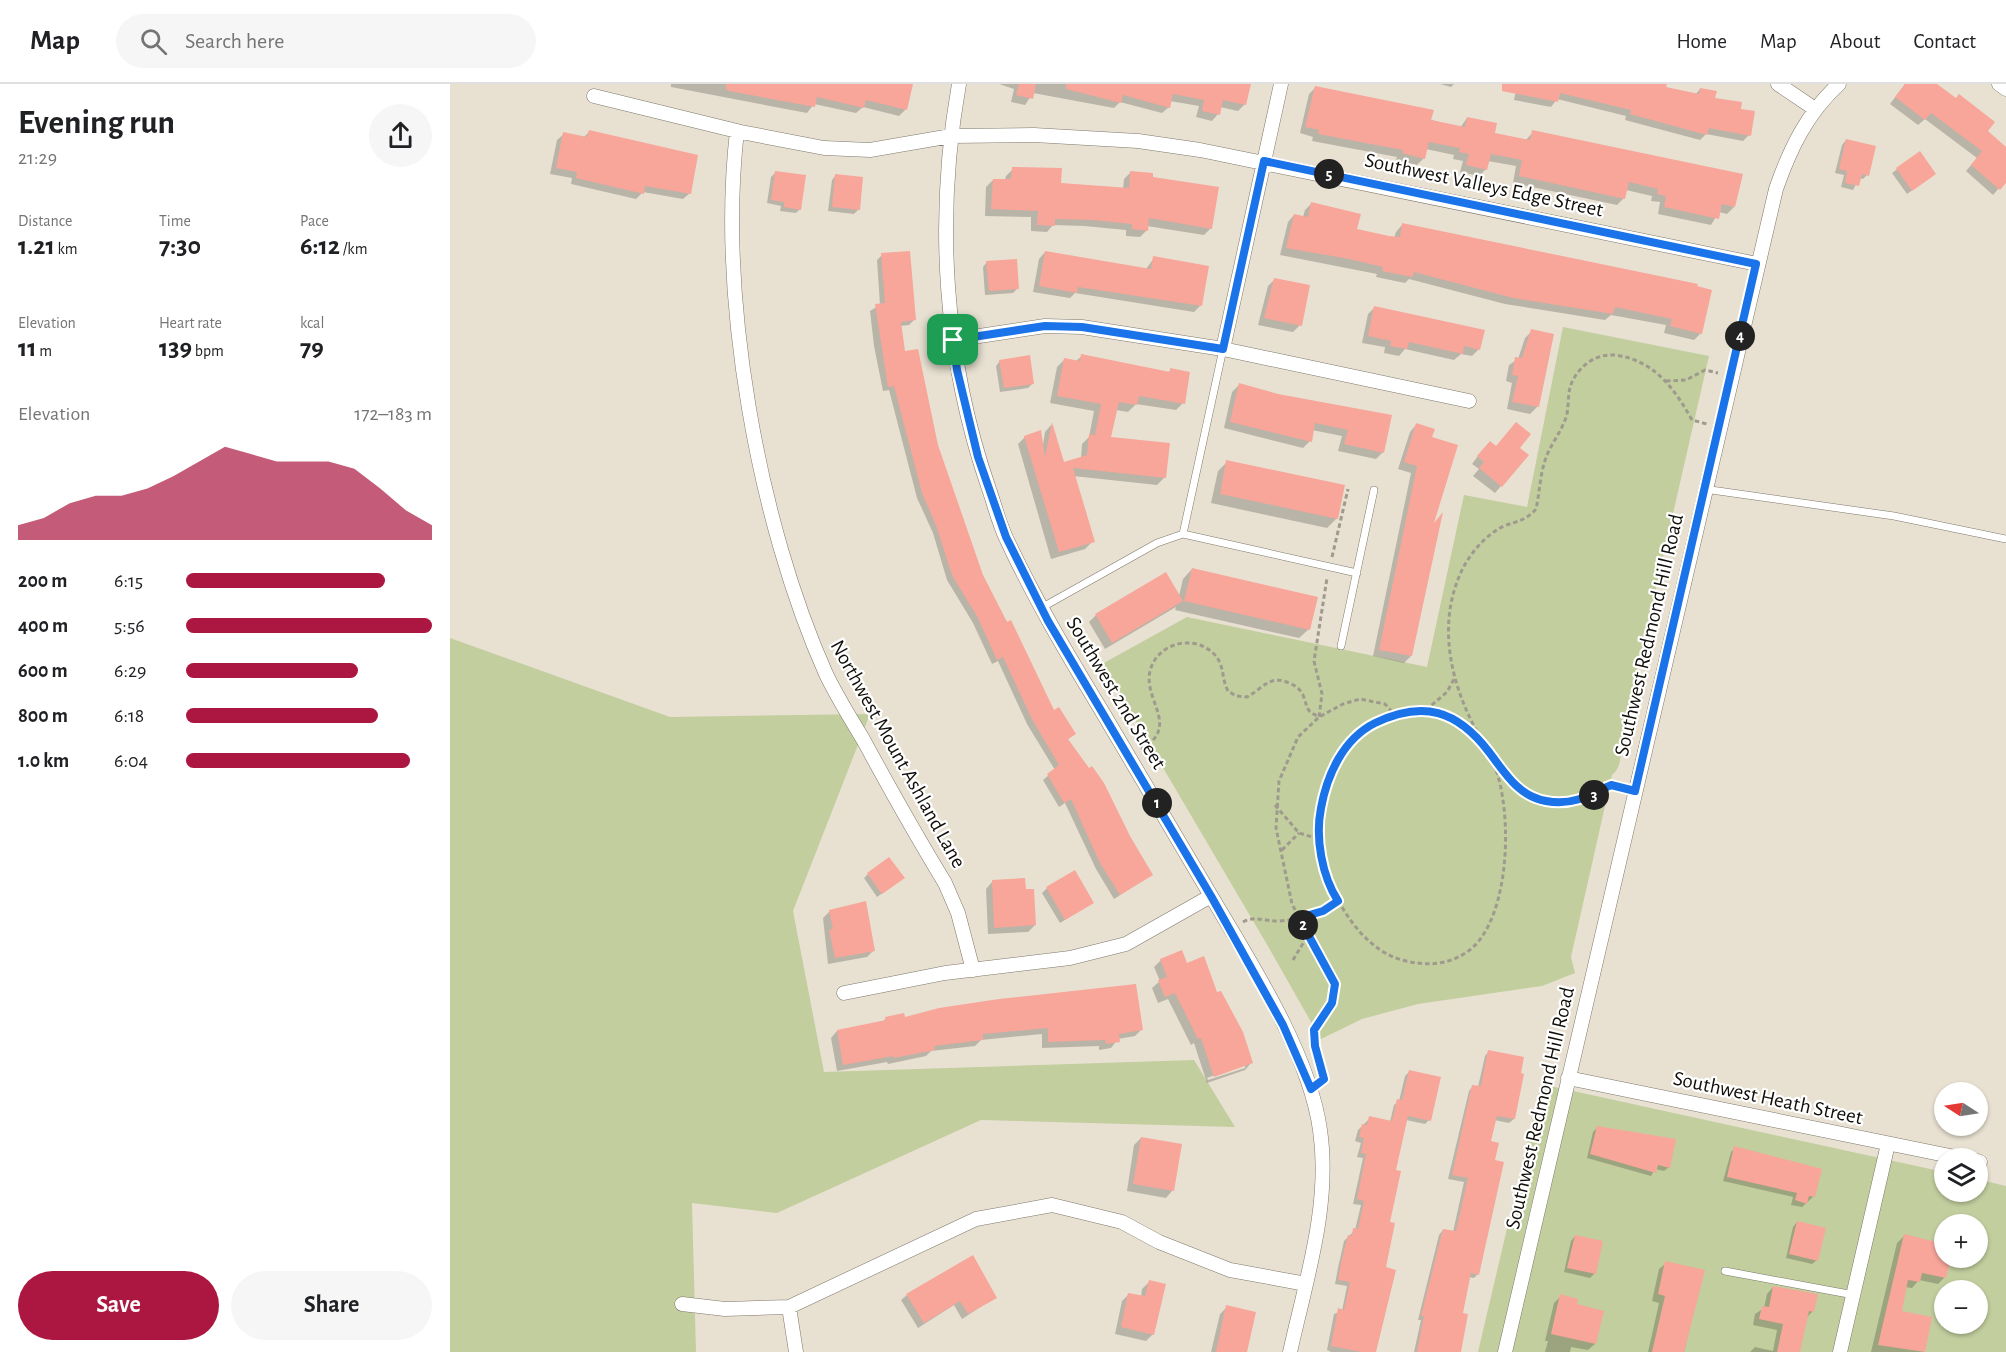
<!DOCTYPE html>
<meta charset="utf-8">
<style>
body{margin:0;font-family:"Alegreya Sans",sans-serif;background:#f6f6f6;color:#202124;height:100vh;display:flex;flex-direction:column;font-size:22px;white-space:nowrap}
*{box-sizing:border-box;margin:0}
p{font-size:20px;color:#757577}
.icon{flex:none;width:33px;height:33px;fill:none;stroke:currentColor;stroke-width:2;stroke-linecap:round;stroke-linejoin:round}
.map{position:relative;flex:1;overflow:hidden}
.side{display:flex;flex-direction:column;background:#fff;width:450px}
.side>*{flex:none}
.needle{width:39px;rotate:282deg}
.tools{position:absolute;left:1484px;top:998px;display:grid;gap:12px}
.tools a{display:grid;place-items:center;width:54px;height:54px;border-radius:50%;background:#fff;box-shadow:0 2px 4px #0004;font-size:30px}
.pin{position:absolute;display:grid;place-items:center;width:51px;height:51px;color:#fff;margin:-26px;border-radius:12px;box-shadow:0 3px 9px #0006}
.km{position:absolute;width:30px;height:30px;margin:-15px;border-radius:50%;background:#222;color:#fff;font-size:16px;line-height:30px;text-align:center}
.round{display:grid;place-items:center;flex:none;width:63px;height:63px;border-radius:32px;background:#f6f6f6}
.headline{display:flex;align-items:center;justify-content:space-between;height:102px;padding:0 18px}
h1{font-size:33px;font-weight:600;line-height:45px}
.metrics{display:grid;grid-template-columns:repeat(3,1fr);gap:9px;height:102px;padding:6px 18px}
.metrics div{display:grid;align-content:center}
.metrics b{font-size:26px;font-weight:600}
.metrics small{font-size:16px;font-weight:400}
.metrics p{font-size:16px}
.chart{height:168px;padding:12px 18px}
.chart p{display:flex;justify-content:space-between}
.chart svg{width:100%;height:108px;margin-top:6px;fill:#ac1741;opacity:.7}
.button{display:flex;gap:12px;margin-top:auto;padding:12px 18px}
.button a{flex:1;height:69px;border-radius:36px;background:#ac1741;color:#fff;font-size:24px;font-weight:600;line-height:69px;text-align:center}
.button a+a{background:#f6f6f6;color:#202124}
ul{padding:0 18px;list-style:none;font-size:20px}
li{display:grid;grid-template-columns:96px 72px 1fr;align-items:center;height:45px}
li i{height:15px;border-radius:8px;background:#ac1741}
header{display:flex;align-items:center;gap:36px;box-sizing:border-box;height:84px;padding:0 30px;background:#fff;border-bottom:2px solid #e0e0e0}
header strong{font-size:28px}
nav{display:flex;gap:33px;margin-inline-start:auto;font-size:21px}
.search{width:420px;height:54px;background:#f6f6f6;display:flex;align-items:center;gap:15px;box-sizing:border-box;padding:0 21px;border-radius:33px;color:#757577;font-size:22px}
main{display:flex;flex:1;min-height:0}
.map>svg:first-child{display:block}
.green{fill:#c2ce9e;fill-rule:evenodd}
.shadow{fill:#0003;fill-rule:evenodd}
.building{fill:#f8a59a}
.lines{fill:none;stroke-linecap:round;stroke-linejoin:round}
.service-casing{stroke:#7e786b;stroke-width:8}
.minor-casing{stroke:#7e786b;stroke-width:15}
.path{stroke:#9f9a8e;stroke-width:3;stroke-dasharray:4.5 3;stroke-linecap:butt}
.service{stroke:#fff;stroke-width:7}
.minor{stroke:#fff;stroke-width:14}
.route-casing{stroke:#fff;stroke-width:12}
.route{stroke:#1a73e8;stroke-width:8}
.labels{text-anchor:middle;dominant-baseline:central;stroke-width:4.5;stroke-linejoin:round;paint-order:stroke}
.street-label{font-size:21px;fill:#110f0a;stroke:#fff}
</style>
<header>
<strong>Map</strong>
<div class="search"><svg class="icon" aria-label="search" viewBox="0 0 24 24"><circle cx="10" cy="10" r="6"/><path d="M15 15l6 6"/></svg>Search here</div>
<nav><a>Home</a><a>Map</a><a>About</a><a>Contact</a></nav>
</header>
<main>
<section class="side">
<div class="headline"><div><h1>Evening run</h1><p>21:29</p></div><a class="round"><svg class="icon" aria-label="share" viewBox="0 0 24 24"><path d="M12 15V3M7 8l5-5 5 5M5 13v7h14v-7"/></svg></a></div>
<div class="metrics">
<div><p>Distance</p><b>1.21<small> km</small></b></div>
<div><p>Time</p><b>7:30</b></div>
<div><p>Pace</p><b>6:12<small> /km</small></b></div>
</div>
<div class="metrics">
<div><p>Elevation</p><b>11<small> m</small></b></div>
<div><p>Heart rate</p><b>139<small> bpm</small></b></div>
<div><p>kcal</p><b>79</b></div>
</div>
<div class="chart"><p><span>Elevation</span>172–183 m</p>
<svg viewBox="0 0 160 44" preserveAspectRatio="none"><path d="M0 44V38L10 35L20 29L30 26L40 26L50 23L60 18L70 12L80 6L90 9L100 12L110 12L120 12L130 15L140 23L150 32L160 38V44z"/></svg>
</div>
<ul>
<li><b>200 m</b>6:15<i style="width:81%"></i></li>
<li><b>400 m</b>5:56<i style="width:100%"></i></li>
<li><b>600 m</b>6:29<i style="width:70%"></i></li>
<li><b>800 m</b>6:18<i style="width:78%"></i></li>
<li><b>1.0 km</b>6:04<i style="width:91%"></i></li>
</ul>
<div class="button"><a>Save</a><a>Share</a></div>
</section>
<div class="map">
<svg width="1556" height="1268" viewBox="0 0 1556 1268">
<rect width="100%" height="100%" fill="#e8e1d2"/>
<path class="green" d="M1113,243L1259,272L1171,657C1170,669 1173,682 1162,691L1121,873L1125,889L1092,902L968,920L912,935L867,957L861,938L819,864L652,580L737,533L977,583L1014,411L1077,423Z
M0,554L220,633L420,630L343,827L374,988L744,976L785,1043L531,1036L327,1129L242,1119L246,1268H0Z
M1091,1000L1494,1088V1107H1527V1095L1556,1102V1268H1028ZM1494,1140H1527V1173H1494ZM1494,1206H1527V1239H1494Z"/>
<path class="shadow" d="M221,0H461L455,26L449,32L413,23L406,29L364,20L357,29L221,3Z
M549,0H799L795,20L788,27L770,23L768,30L762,37L746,33L749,22L720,17L719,23L712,29L670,18L664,24L583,9L575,21L561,18L564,5Z
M990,0H1004L1001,3Z
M1065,0H1215L1214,4L1245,11L1250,5L1263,15L1289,26L1299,51L1293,57L1256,50L1250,56L1175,36L1176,32L1107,15L1101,23L1064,16L1067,1Z
M1455,0H1485L1556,65V96L1543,111L1516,87L1527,74L1475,35L1468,41L1440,20Z
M866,3L1010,44L1017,34L1043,51L1075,57L1083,48L1284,123L1277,130L1269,128L1261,141L1208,130L1210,118L1201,117L1202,112L1176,106L1174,114L1167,121L1063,99L1066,82L1038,77L1036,85L1029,92L1010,88L1013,77L1003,75L1004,71L976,65L974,74L967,81L946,76L947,73L862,57L863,53L850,49L859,10Z
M139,48L240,109L233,115L193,108L186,115L121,100L122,94L100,90L107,56L114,50L133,54Z
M1396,56L1417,91L1413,95L1409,94L1403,106L1391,103L1394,91L1385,89L1392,61Z
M1469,69L1480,94L1457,110L1442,89Z
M563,85L610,101L673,105L674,95L681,88L701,94L761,144L754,151L697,142V146L690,153L676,152V146L634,142L603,141L597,148L581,147V133L535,132L536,103L543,96H555L556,92Z
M326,88L350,125L346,129L330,127L331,122L317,119L321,93Z
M386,91L408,126L404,130L378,127L382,96Z
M861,120L906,146L944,154L946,148L952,141L1225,196L1251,249L1244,256L1214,249L1216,241L1161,231L1155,236L1055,220L959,195L955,199L926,193L927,190L830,171L838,138L844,131L853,133L855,126Z
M595,168L696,185L704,174L750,222L744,228L625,209L620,214L583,208L589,175Z
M432,171L464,236L459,241L450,242L453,269L532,491L604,628L624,650L617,656L701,791L664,815L646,785L615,719L609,723L593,696L605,686L577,640L548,577L542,580L523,539L497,496L483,449L467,414L439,306L433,307L424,262L420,227L430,221L427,176Z
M537,178L567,205L563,209L535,211L533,183Z
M825,195L850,241L843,248L808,241L818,202Z
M925,223L1029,265L1022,272L1011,270L1004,276L955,265L949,272L934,269L935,263L912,259L918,230Z
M1082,247L1102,251L1087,323L1080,330L1057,325L1062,299L1056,297L1059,281L1068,275L1075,254Z
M632,272L717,289L721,286L733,319L726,326L686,320L678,328L666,326L660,354L715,393L707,401L623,392L643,457L635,465L601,475L568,360L575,353L593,361L595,348L601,341L613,380L631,375L632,360L639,353L644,327L600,319L607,283L615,275L626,277Z
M550,277L583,299L578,304L550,308L546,282Z
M789,301L828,312L941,333L932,369L926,375L888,367L892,352L862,346L860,357L853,364L774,344L782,308Z
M966,341L980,354L981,443L961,572L954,579L923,572L961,389L948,385L960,348Z
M1046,363L1068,364L1051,402L1045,409L1023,392L1029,385L1022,380L1033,365Z
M777,378L887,434L877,444L761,419L768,387Z
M742,485L859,545L849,554L725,526L726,523L655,565L639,538L646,531L729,512L733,495Z
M418,790L448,798L427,813L414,794Z
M542,798L585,841L578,848L538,850L536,805Z
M597,804L642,819L610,839L592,809Z
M380,827L424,866L417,873L378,880L373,834Z
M711,876L736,881L767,910L801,979L795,986L757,999L744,959L741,961L718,915L708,919L702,904L710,897L704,883ZM795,980V984L758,996L757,994Z
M436,934L454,935L691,946L685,952L668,955L661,964L649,966V962L592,964V950L531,956L525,962L481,967L476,972L438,980L437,978L387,987L381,954L387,947L432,939Z
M1039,967L1064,1035L1059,1039L1044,1036L1040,1058L1028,1190L1024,1194L1019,1193L1011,1230L1009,1268H964L971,1236H968L989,1151L993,1146L1003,1148L1014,1098L998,1095L1019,1007L1023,1002L1028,1003L1035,972Z
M959,988L979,1036L975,1040L956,1036L945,1087L925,1268H881L877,1266L884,1230L892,1227L897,1202L885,1200L888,1184L894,1157L905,1146L911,1121L903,1120L913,1074L907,1073L911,1059L905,1057L908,1046L920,1034L940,1038L944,1021L949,1017L955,992Z
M1147,1044L1219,1083L1214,1087L1205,1085L1201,1092L1137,1074L1143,1048Z
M691,1054L722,1107L716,1114L677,1107L684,1061Z
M1285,1064L1363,1113L1352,1123L1341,1121L1343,1113L1273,1097L1281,1068Z
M1347,1138L1367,1176L1362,1180L1336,1174L1343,1143Z
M1125,1152L1151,1158L1144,1190L1140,1194L1114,1188L1121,1157Z
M1454,1152L1494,1161V1173H1499L1495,1193L1488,1200L1469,1196L1462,1204L1455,1203L1450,1228L1480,1234L1474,1268H1421L1447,1159Z
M1216,1179L1253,1187L1234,1268H1198L1209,1219L1202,1217L1209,1185Z
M699,1198L703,1250L696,1257L665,1250L672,1217L679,1210L691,1213L692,1205Z
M1323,1203L1363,1227L1356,1234L1348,1268H1300L1305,1263L1323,1267L1327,1246L1303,1241L1305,1230L1314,1224L1317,1210Z
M457,1211L546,1213L512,1235L504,1221L468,1244L451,1216Z
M1111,1212L1125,1221L1145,1260L1138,1266L1121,1263L1120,1268H1095L1098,1257H1095L1104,1219Z
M777,1223L796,1268H761L770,1230Z"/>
<path class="building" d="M276,0H463L457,26L416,16L414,24L367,13L365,23L279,7L276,5Z
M569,0H586L583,15L566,11Z
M616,0H801L796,21L773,16L770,31L752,27L754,16L723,10L720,24L673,11L671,19L616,5Z
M1052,0H1217L1216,3L1249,10L1250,4L1267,7L1265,14L1292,18L1291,25L1305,27L1301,52L1259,44L1257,51L1180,30L1181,26L1110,9L1108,18L1052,7Z
M1455,0H1487L1506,14L1509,10L1545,38L1538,47L1556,63V99L1550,106L1521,81L1532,67L1481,29L1475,36L1445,13Z
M865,2L984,26L981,36L1015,43L1017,33L1047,39L1045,49L1080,56L1082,46L1293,90L1285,123L1272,120L1269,135L1214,123L1216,112L1207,110L1208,105L1179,98L1175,115L1069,92L1072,76L1041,70L1037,86L1016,81L1019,70L1009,68L1010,64L979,58L975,75L952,69L953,66L868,50L869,46L855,43Z
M139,46L248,71L241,110L195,102L194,110L126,94L127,88L106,84L113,48L137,53Z
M1396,55L1426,62L1419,92L1412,90L1409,102L1395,99L1397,87L1389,85Z
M1470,67L1486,90L1462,107L1446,84Z
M562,83L612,84L611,99L679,104L680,87L703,89V93L769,103L762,145L699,134L698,147L682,145V140L642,136L605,135V142L587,141L588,127L541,125L543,95H561Z
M325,87L356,91L351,126L334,123V118L321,116Z
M385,90L413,93L410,126L382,123Z
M861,118L911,130L907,145L939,152L950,153L952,139L1248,200L1247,202L1262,206L1252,250L1220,242L1222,235L1165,223L1163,230L1063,214L964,188L963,193L932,187L933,183L899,175L836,164L844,130L858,133Z
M460,167L466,236L451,238L455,267L468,265L488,361L533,491L557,538L561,536L604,626L609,623L626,650L618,655L639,684L642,682L654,699L680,752L703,791L670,811L650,779L621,715L614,719L597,690L609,681L582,635L553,573L547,576L528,534L502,491L487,444L472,409L444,302L438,303L425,220L435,219L431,169Z
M595,167L701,185L703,172L759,182L752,222L628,203L627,209L589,202Z
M567,175L569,205L539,207L536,177Z
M824,194L860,201L852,242L814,234Z
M924,222L1035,246L1030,266L1014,262L1013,270L959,258L957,265L940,262L941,257L918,252Z
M1081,245L1104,250L1089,323L1062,318L1068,292L1062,291L1065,273L1072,274Z
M631,270L720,288V284L740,288L735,320L689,312L687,321L669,318L661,353L720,359L716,394L623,384L645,458L609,468L574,352L591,346L595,373L602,338L614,378L637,371L639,350L645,351L651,320L607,312L614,274L630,277Z
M580,271L584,300L554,304L549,276Z
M789,299L828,310L942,331L934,369L894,360L898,346L865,339L862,358L780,338Z
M1066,338L1081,350L1070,364L1079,371L1052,403L1029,384L1034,378L1027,372L1040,357L1046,362Z
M966,339L985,345L982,353L1008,361L984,439L993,428L962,572L929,566L967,382L954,378Z
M776,376L895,401L888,435L770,410Z
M742,484L868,513L860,546L734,517Z
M716,488L733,517L662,559L645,530Z
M439,773L455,794L432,810L417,789Z
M625,786L644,819L615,836L596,803Z
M575,794L576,805H584L586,841L544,844L542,796Z
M416,817L425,867L385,874L379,846L383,845L379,826Z
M732,866L737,879L754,872L767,908L771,907L793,948L803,979L764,993L751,954L748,955L725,909L715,913L708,896L717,893L710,875Z
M686,900L693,946L669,950L670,958L656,960L655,956L598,958V944L533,950V956L484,962L485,966L444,974L443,972L393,981L387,946L436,936L435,933L454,929L455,933L489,924L549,915Z
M1038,966L1074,973L1071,989L1074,990L1065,1035L1047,1032L1041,1057L1049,1059L1045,1076L1054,1078L1029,1191L1021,1189L1013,1229L1018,1230L1011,1268H967L974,1232H971L993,1145L1006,1147L1018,1094L1002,1091L1022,1001L1031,1002Z
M959,986L991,993L981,1037L958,1032L946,1086L951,1087L940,1138L945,1139L936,1183L946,1186L926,1268H911L881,1262L888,1224L894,1226L900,1198L888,1196L891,1179L898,1151L902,1152L903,1144L908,1145L914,1117L907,1115L916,1070L911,1069L914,1054L909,1053L912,1040L917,1041L919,1032L942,1037L947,1015L952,1016Z
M1147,1042L1226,1055L1220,1084L1208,1081L1206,1089L1140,1070Z
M691,1053L732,1060L724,1107L683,1100Z
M1284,1062L1372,1085L1365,1113L1359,1112L1357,1120L1345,1116L1347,1109L1277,1093Z
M1347,1137L1376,1144L1368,1177L1339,1170Z
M1454,1150L1494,1160V1173H1501L1496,1194L1472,1189L1470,1198L1458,1196L1452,1227L1482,1233L1475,1268L1428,1261Z
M1125,1151L1153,1157L1146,1190L1117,1184Z
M523,1171L547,1214L518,1230L510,1217L474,1239L456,1210Z
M1215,1177L1255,1186L1234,1268H1202L1215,1212L1208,1210Z
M699,1196L716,1200L704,1251L671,1243L678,1209L695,1212Z
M1323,1202L1368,1210L1364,1228L1359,1227L1350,1268H1327L1333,1240L1309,1235L1312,1222L1319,1223Z
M1110,1210L1128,1215L1127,1220L1154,1227L1146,1260L1101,1250Z
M776,1221L806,1228L797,1268H766Z"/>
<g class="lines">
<defs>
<path id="service" d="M1254,405L1444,432L1556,455
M733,450L773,265
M591,524L707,459L733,450L907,489
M891,562L924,406
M1275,1187L1404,1211"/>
<path id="minor" d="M509,0C485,135 494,275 539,405C545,422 549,440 557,456C585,516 619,573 653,629C687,686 720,743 754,800C795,870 859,966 870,1046C881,1120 856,1196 840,1268
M1328,0L1365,25
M1549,0L1556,5
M144,12L291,48L374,64L420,66L501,52L584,51L688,57L750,66L1307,180
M287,47C268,213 308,438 376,590C387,613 401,635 414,657C440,705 467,753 495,799L508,829L523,886
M503,256L595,242L632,243L773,265L1019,317
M773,265L831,0
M394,909L495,889L620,874L676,860L761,812
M1118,994L1510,1074
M1527,1077L1530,1078
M232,1220L275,1225L339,1223L526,1135L602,1121L672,1138L709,1158L780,1186L856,1200
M339,1223L346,1268
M1055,1268L1326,105C1340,65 1357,29 1389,0
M1390,1268L1438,1060"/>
</defs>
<use href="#service" class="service-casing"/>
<use href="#minor" class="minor-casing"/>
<path class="path" d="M1216,297L1236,296L1255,286L1268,289
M882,473L898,405
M976,626C1001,631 1025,645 1038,668C1065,712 1063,837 1017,868C996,882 975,882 952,876C913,865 888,822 875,787C860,743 874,669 916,643C936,631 954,627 976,626Z
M976,626L997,608L1004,595
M691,665C731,643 693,616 700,587C707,559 743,550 763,569C775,580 771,594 778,607L786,612L797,613C812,605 820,590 839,599C845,601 850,605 853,611C856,618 856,623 860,628L869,633L872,610L864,577L877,494
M1171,704L1161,701C1139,712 1122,722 1096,717C1071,712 1055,693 1042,672C1005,618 982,546 1013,484C1022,467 1037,450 1054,442C1067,437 1077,436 1086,425C1090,407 1090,388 1097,371C1103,357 1113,345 1117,330C1120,311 1116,303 1129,287C1138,276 1151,270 1165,271C1204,276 1224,304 1242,336L1257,340
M825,721L849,749L869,755
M832,766L849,749
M793,838C806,831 816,838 830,837C852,835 869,829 888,817
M843,876L858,851
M873,989L865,962L864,946L882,919L885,900L842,820L826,744L829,697L848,653L869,633L893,620L910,615L935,620L944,630"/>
<use href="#service" class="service"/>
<use href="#minor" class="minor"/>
</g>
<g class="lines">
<defs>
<path id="route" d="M814,77L1306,180L1185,707L1161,701C1139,712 1121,722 1096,717C1068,712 1055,689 1039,668C1007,626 973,616 925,639C893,655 877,691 871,724C865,754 872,792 888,817L873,827L849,834L885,900L882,919L864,946L865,962L874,995L861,1005L833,941L761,812L598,537L556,453L528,373L507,286L503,256L595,242L632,243L773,265Z"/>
</defs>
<use href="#route" class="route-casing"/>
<use href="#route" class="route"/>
</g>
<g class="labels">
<g class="street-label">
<text transform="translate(1034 101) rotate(12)">Southwest Valleys Edge Street</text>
<text transform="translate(1199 551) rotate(-77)">Southwest Redmond Hill Road</text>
<text transform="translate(666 609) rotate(59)">Southwest 2nd Street</text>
<text transform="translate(448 670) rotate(61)">Northwest Mount Ashland Lane</text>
<text transform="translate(1318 1014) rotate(12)">Southwest Heath Street</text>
<text transform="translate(1090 1024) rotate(-77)">Southwest Redmond Hill Road</text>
</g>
</g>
</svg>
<div class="tools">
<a><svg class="needle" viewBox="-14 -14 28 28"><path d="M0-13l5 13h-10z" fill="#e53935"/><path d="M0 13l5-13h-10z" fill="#757577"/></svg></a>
<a><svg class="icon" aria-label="layers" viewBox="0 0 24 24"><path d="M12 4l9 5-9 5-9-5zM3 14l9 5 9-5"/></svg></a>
<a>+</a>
<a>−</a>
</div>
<div class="pin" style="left:503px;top:256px;background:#1e9e55"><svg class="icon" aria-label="arrive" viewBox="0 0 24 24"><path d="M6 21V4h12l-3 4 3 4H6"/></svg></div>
<b class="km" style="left:707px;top:719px">1</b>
<b class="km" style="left:853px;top:841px">2</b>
<b class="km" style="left:1144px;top:711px">3</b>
<b class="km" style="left:1290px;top:252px">4</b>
<b class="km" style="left:879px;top:90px">5</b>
</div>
</main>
